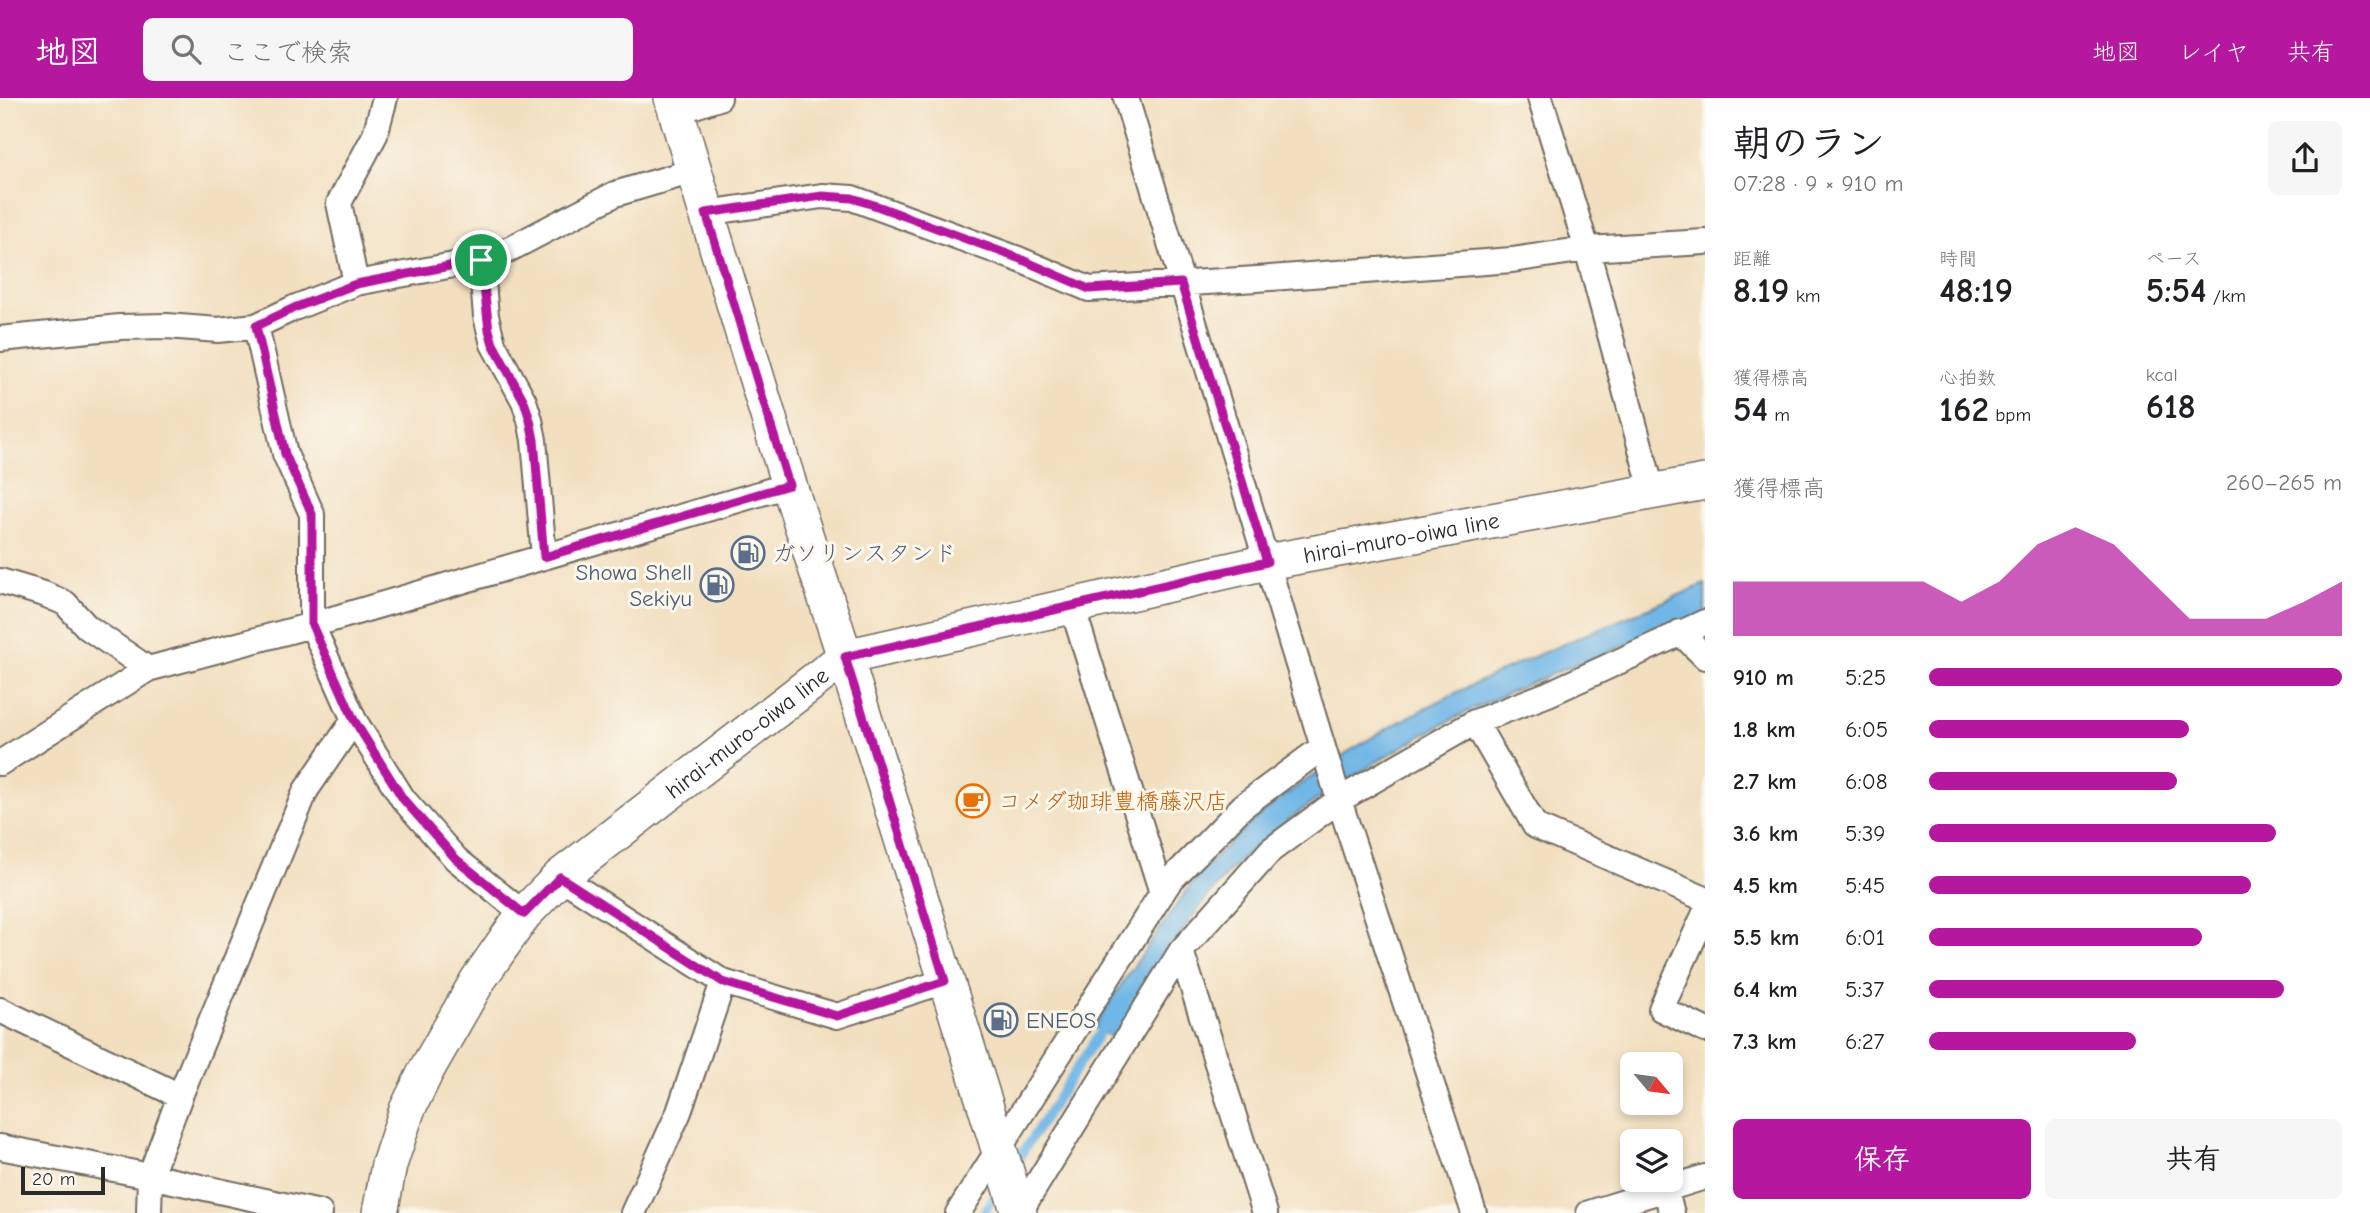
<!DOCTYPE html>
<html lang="ja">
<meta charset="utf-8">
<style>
body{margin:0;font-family:"Comic Neue","Klee One",sans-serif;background:#f6f6f6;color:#202124;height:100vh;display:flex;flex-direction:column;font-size:26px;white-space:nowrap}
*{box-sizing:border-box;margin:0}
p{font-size:23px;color:#757577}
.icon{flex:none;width:38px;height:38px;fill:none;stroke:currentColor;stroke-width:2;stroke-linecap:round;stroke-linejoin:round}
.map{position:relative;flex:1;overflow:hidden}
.details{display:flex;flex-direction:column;background:#fff;width:665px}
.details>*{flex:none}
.needle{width:46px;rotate:119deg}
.buttons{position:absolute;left:1620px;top:954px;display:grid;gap:14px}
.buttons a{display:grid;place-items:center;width:63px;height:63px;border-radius:10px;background:#fff;box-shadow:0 4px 10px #0003;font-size:35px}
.scale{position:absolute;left:21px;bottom:18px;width:84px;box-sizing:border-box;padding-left:7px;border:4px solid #2b2b2b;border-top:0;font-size:19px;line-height:24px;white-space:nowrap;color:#2b2b2b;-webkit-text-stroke:5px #fbf7ec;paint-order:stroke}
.pin{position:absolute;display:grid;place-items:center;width:60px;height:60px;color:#fff;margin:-30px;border:4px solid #fff;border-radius:50%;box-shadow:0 2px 7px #0007}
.round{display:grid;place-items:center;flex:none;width:74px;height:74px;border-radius:10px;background:#f6f6f6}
.head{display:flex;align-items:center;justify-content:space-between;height:119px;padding:0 28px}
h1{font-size:38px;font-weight:700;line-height:52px}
.stats{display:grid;grid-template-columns:repeat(3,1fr);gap:10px;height:119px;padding:7px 28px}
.stats div{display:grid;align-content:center}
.stats b{font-size:35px;font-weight:700}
.stats small{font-size:19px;font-weight:400}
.stats p{font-size:19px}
.chart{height:196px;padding:14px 28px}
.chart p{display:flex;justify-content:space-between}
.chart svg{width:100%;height:126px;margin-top:7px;fill:#b5179e;opacity:.7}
.primary-button{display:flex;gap:14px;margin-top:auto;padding:14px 28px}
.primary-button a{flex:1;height:80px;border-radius:10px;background:#b5179e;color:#fff;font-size:28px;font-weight:700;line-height:80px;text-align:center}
.primary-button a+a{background:#f6f6f6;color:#202124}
ul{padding:0 28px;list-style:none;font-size:23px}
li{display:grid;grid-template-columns:112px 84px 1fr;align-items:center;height:52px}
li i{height:18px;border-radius:9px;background:#b5179e}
header{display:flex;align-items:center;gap:42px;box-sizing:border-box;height:98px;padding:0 35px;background:#b5179e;color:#fff}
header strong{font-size:33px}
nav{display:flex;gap:38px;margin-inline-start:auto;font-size:24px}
.search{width:490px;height:63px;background:#f6f6f6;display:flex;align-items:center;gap:18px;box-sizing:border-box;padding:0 24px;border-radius:10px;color:#757577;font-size:26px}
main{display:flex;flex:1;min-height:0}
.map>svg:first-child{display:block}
.water{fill:#6fb6e6;stroke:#4d7088;stroke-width:2}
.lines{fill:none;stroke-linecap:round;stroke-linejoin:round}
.stream{stroke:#6fb6e6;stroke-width:9}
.street-casing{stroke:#716a5f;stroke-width:28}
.secondary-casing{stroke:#716a5f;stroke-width:38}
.street{stroke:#fff;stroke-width:24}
.secondary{stroke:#fff;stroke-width:35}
.route-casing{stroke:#fff;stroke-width:14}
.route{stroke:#b5179e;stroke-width:9}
.labels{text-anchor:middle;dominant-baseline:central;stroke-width:6;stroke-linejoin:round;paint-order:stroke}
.street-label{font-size:23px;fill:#2b2b2b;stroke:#fbf7ec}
.service-label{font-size:23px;fill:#4e5e75;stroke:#fbf7ec;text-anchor:start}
.food-label{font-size:23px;fill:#c56008;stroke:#fbf7ec;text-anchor:start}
</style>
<header>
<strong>地図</strong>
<div class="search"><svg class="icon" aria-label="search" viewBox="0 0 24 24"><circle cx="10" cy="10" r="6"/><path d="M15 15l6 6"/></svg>ここで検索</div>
<nav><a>地図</a><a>レイヤ</a><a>共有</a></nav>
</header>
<main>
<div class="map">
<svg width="1705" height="1115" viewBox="0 0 1705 1115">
<rect width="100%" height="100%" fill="#fbf7ec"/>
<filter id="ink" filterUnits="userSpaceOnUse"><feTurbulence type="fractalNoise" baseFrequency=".0143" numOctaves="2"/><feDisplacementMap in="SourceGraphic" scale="14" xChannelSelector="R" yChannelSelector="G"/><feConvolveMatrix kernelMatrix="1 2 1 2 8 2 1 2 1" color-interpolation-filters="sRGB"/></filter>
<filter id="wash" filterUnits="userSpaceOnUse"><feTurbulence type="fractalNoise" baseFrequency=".00686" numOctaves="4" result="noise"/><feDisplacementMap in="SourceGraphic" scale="28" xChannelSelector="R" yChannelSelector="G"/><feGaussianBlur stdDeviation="1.57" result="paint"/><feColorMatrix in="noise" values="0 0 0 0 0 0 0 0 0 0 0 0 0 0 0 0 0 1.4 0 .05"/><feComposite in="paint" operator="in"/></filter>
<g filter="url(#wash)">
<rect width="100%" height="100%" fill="#f2dfc0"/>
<path class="water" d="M1705,486V517C1631,546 1556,572 1484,606C1440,626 1399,650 1359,675C1320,699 1280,725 1247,756C1192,807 1154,878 1113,940L1094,929C1117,891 1142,856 1168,820C1179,804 1190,787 1202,773C1332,630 1532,561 1705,486Z"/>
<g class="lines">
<path class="stream" d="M1015,1066L1106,925
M984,1115L1000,1090"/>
</g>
</g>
<g filter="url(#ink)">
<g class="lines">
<defs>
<path id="street" d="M1126,0L1339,702L1474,1115
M1540,0L1587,151L1652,392
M676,14L719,0
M706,115L822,98L852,100L1018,161L1089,191L1257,181L1512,162L1587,151L1705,144
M481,162L486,218L493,246L524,303L530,322L534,342L544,459
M356,185L339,105L375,37L385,0
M256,228L285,356L312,416V527L354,622L403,701L456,761L524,816
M0,241L120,229L167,228L218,232L256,228L294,210L356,185L481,162L506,153L615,96L693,73
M0,483L44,496L65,505L87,529L148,571
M1072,508L1162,795
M1680,534L1705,559
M1475,624L1535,728L1705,801
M0,665L148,571L312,527L789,387
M560,779L723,884L837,918L945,883
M1705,815L1661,911L1705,932
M1181,853L1265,1115
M0,912L180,998
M0,1049L150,1078L320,1115
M1665,1091L1672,1115
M149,1115L150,1078L180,998L306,692L354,622
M633,1115L679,1014L723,884
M958,1115L1169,784L1243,708L1323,649
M1019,1115L1181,853L1271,752L1339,702L1475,624L1548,596L1705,524
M1589,1115L1705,1079"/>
<g id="secondary">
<path d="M672,0L789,387L845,559L1019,1115"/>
<path id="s1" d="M380,1115L389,1067L407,1012L427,971L478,882L524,816L560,779L845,559L1267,464L1705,384"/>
</g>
</defs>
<use href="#street" class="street-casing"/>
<use href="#secondary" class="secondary-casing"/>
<use href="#street" class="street"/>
<use href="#secondary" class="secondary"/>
</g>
</g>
<g class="lines" filter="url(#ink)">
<defs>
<path id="route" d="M822,98L852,100L877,108L1018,160L1089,191L1181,185L1267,464L845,559L945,883L837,918L723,884L560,779L524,816L456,761L403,701L354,622L312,527V416L285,356L256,228L294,210L356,186L481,162L489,232L493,246L524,303L530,322L534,342L544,459L789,387L706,115Z"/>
</defs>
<use href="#route" class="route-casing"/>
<use href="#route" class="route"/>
</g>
<defs>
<symbol id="fuel-ring" viewBox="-11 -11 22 22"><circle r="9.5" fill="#fbf7ec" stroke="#5c6f8a" stroke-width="1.5"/><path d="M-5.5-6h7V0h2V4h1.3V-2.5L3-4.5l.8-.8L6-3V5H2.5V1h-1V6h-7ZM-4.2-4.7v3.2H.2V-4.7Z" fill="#5c6f8a"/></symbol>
<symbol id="cafe-ring" viewBox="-11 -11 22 22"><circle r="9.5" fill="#fbf7ec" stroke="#e8710a" stroke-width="1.5"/><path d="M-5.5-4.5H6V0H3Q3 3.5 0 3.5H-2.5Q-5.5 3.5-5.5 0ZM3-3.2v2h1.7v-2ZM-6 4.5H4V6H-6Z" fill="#e8710a"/></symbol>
</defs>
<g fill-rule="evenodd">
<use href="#fuel-ring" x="729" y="436" width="38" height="38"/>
<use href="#fuel-ring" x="698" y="468" width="38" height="38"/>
<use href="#cafe-ring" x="954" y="684" width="38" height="38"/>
<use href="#fuel-ring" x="982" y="903" width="38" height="38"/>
</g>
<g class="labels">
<g class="street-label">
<text stroke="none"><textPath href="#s1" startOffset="1316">hirai-muro-oiwa line</textPath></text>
<text stroke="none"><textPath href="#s1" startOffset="623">hirai-muro-oiwa line</textPath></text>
</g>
<g class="service-label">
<text x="772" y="455">ガソリンスタンド</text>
<text x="692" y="474" text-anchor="end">Showa Shell<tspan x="692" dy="26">Sekiyu</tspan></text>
<text x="1026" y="922">ENEOS</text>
</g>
<g class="food-label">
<text x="998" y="703">コメダ珈琲豊橋藤沢店</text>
</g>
</g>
</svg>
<div class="buttons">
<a><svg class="needle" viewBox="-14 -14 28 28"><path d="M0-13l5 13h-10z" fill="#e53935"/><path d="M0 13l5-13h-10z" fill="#757577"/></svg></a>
<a><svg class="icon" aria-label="layers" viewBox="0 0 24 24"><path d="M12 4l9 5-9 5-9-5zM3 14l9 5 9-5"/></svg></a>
</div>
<div class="scale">20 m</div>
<div class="pin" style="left:481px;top:162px;background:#1e9e55"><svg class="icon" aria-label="arrive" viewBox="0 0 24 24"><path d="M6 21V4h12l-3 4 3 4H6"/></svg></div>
</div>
<section class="details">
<div class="head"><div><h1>朝のラン</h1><p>07:28 · 9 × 910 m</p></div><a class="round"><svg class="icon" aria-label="share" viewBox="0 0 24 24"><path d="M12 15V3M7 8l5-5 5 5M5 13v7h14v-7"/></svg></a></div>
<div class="stats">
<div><p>距離</p><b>8.19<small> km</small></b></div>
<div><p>時間</p><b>48:19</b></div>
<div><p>ペース</p><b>5:54<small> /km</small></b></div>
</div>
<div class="stats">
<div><p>獲得標高</p><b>54<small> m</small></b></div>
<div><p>心拍数</p><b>162<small> bpm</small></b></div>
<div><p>kcal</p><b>618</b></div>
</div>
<div class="chart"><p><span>獲得標高</span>260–265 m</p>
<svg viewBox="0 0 160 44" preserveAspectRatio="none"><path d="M0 44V25L10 25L20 25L30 25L40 25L50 25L60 32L70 25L80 12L90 6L100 12L110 25L120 38L130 38L140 38L150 32L160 25V44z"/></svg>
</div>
<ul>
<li><b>910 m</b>5:25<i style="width:100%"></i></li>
<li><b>1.8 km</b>6:05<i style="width:63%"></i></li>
<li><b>2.7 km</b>6:08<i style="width:60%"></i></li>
<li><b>3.6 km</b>5:39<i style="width:84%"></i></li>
<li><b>4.5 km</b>5:45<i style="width:78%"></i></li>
<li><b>5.5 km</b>6:01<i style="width:66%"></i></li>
<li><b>6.4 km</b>5:37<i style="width:86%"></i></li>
<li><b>7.3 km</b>6:27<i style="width:50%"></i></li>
</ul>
<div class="primary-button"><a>保存</a><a>共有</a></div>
</section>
</main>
